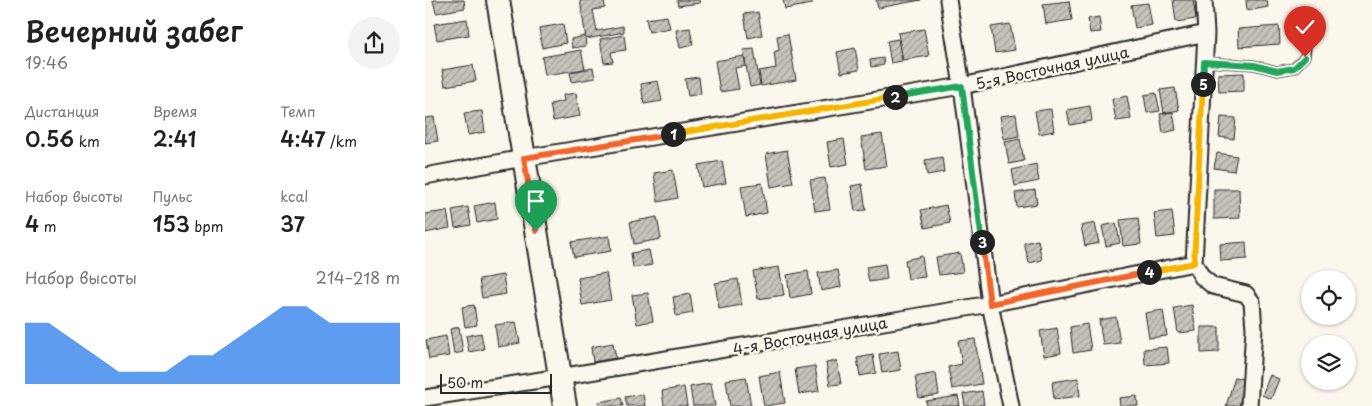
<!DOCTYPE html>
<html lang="ru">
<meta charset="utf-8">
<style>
body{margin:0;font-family:"Playpen Sans",sans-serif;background:#f2f2f2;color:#202124;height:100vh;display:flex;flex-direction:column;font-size:19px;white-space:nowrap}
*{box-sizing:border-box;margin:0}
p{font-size:16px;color:#757577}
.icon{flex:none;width:28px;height:28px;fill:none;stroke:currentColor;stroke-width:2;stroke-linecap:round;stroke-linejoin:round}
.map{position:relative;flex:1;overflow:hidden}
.panel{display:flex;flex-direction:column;background:#fff;width:425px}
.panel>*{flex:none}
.tools{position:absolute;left:876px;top:270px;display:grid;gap:10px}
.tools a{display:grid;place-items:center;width:55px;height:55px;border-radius:50%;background:#fff;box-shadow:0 1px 4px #0004;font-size:25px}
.scale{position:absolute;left:15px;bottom:12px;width:112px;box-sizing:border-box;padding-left:5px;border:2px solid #2b2b2b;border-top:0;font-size:14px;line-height:18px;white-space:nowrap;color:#2b2b2b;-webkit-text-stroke:4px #fbf7ec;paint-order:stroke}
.pin{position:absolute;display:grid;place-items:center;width:42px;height:42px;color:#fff;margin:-51px -21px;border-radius:50% 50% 50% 0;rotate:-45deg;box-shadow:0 0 5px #0007}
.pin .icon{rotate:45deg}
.km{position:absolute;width:25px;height:25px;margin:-12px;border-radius:50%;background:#222;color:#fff;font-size:14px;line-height:25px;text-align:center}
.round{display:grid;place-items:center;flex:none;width:52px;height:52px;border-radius:26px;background:#f2f2f2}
.summary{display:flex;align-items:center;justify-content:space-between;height:85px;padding:0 25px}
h1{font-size:28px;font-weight:600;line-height:38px}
.stats{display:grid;grid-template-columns:repeat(3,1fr);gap:8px;height:85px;padding:5px 25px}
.stats div{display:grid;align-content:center}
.stats b{font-size:21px;font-weight:600}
.stats small{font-size:14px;font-weight:400}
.stats p{font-size:14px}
.chart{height:140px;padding:10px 25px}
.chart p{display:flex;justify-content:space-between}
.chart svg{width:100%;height:90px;margin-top:5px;fill:#1a73e8;opacity:.7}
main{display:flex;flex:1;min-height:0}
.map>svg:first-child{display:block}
.building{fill:url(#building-hatch);stroke:#2b2b2b}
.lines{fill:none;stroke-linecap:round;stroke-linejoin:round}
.lane-casing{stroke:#2b2b2b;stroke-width:11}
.street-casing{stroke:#2b2b2b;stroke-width:19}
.secondary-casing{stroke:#2b2b2b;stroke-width:26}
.lane{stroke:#fbf7ec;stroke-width:8}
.street{stroke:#fbf7ec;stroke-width:15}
.secondary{stroke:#fbf7ec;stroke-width:22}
.split-1-casing{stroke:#fff;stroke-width:10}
.split-2-casing{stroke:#fff;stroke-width:10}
.split-3-casing{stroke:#fff;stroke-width:10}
.split-4-casing{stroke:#fff;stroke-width:10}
.split-5-casing{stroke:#fff;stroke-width:10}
.split-6-casing{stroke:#fff;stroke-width:10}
.split-1{stroke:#f0652b;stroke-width:6}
.split-2{stroke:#f5b400;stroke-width:6}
.split-3{stroke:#22a559;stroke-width:6}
.split-4{stroke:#f0652b;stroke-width:6}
.split-5{stroke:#f5b400;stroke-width:6}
.split-6{stroke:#22a559;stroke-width:6}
.labels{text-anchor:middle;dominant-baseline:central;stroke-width:5;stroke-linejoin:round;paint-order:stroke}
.street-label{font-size:15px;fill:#2b2b2b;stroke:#fbf7ec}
</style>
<main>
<section class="panel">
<div class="summary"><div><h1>Вечерний забег</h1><p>19:46</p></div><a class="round"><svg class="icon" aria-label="share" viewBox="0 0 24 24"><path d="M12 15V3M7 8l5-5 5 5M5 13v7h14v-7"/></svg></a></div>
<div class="stats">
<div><p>Дистанция</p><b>0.56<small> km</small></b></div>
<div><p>Время</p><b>2:41</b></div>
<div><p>Темп</p><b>4:47<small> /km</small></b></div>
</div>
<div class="stats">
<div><p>Набор высоты</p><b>4<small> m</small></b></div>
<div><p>Пульс</p><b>153<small> bpm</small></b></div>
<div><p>kcal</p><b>37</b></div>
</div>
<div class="chart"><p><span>Набор высоты</span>214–218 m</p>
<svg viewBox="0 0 160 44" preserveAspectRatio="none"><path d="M0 44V14L10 14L20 22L30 30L40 38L50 38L60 38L70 30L80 30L90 22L100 14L110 6L120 6L130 14L140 14L150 14L160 14V44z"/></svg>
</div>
</section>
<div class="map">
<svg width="947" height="406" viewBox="0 0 947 406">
<defs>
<pattern id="building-hatch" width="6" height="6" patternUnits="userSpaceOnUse" patternTransform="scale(1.25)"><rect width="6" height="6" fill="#c7c4bc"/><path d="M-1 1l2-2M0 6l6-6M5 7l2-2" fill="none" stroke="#a29f99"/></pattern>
</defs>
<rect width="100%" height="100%" fill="#fbf7ec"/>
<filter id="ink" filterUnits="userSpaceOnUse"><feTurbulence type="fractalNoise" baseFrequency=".02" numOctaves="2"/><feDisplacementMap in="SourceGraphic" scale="10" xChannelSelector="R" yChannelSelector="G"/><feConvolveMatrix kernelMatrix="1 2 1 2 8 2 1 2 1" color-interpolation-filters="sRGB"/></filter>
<g filter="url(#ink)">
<path class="building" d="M8,0H39L40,8L11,13Z
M155,0H179L180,8L168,10L172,31L198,26L199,32L161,39Z
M252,0H274L275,3L253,6Z
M358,0H387V4L360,9Z
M451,0H496L453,8Z
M748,0H768L771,19L751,22Z
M821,0H842L843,7L822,11Z
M644,1L647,20L621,24L618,4Z
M723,3L727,25L710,28L706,5Z
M333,12L337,35L323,38L319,14Z
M242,16L245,28L224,32L221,19Z
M674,17L676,32L665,33L663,19Z
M42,19L44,35L12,40L9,24Z
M138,24L141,43L117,48L114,28Z
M585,24L590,50L570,53L566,27Z
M854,26L855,44L814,47L813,29Z
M265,28L268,45L255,48L251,30Z
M499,29L504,56L478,60L473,33Z
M363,34L371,80L336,86L334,71L351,68L349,52L354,50L352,36Z
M199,35L201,50L186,52L188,62L179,63L175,39Z
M160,36L161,46L147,48L146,39Z
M473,39L477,61L466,63L462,41Z
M430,48L434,70L416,73L412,52Z
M329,49L335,85L325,87L318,50Z
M156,50L160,69L120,75L117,57Z
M319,56L321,66L310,68L314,89L295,92L290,61Z
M458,58L459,65L446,67L445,60Z
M48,65L51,81L20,86L17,70Z
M168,68L170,78L147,82L145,72Z
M819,73V91L794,92L793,74Z
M274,77L276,94L263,96L260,79Z
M233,81L237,101L219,104L216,84Z
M750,88L754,110L739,113L735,90Z
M151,93L155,116L128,121L125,104L139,101L138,95Z
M731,93L735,111L722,113L719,95Z
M702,96L706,119L691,121L687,99Z
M665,106L667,121L645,125L642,110Z
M626,109L629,131L614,134L610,111Z
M57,111L60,132L43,135L39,113Z
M748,112L751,130L738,133L735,114Z
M591,114L594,136L579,139L575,116Z
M9,117L13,141L0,143V118Z
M796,117L811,118L809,139L794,137Z
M457,134L462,166L441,169L436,137Z
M419,139L423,164L406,167L402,142Z
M595,139L599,161L584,164L580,142Z
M362,150L368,183L346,187L341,154Z
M792,153L812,156L809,171L789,168Z
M517,157L519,172L502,175L500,160Z
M297,161L301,183L277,187L273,165Z
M611,164L614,181L590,186L587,170Z
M248,170L253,198L233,202L229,173Z
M400,178L405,209L390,211L385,180Z
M337,183L342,213L321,217L316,186Z
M437,184L441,210L430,211L426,186Z
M789,189H814L815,218L789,219Z
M610,190L612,204L592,207L590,193Z
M70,202L72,219L52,223L49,206Z
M521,205L525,223L500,228L496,210Z
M43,207L46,225L30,228L27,210Z
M22,211L25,228L0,233V214Z
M747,211L750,236L732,238L729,213Z
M232,217L236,239L209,244L205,222Z
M713,218L716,244L698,246L695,220Z
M670,223L674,243L660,246L656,226Z
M691,223L695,243L681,246L677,226Z
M184,236L186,251L149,257L146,242Z
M613,240L617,260L604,263L599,243Z
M821,242L822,259L796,261L795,244Z
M224,250L227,265L208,268L206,253Z
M535,253L538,272L514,275L511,257Z
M497,256L500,277L483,279L480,260Z
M460,264L462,279L444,282L441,267Z
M354,267L359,295L333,299L328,271Z
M413,270L416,287L396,291L393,273Z
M383,271L386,294L365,298L362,275Z
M181,273L186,300L157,305L153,278Z
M78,275L81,294L57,298L54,279Z
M313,279L317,305L294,309L290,283Z
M223,293L228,321L212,324L207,295Z
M265,294L268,313L251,316L248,297Z
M49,305L52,325L40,327L37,307Z
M767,305L771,331L753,333L749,308Z
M738,310L742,336L724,338L720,313Z
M691,317L695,343L678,345L674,320Z
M91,322L95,343L73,347L70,325Z
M662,324L666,350L648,353L645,327Z
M34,327L38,352L29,354L25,329Z
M776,327H794V352L776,353Z
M632,328L636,353L619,356L615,331Z
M56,333L59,349L44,352L41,336Z
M21,336L24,356L4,359L1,340Z
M550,339L557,384L527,389L523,367L537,364L533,341Z
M188,343L191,358L168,362L166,347Z
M742,347L744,363L720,365L719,349Z
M473,351L476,370L457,373L454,354Z
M448,355L451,373L435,376L432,358Z
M412,361L416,384L405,385L401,363Z
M390,366L394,391L374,394L370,369Z
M355,372L360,403L339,406L334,376Z
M511,373L514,395L494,398L490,377Z
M845,375L854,379L846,399L837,395Z
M321,377L326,406H305L301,380Z
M810,377L822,380L814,406H801Z
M653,378L655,396L629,399L627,382Z
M286,383L290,406H268L265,387Z
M259,387L262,406H239L237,391Z
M557,391L559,405L540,406L538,394Z
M218,394L220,406H202L200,397Z
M533,396L535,406H502L501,401Z
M712,396L713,406H695L694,398Z
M196,398L198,406H175L174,402Z"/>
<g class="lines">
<defs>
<path id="lane" d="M779,62L829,65L852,71L869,68L880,57L882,39"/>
<path id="street" d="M523,0L537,86L565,304L586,406
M0,176L99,158L537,86L781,33
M769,263L781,33L779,0
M769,263L777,277L788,286L821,294L827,302L829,329L824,406
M0,398L135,377L565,304L769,263"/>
<path id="secondary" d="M73,0L140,406"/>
</defs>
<use href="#lane" class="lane-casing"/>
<use href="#street" class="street-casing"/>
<use href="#secondary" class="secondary-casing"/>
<use href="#lane" class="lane"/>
<use href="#street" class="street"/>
<use href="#secondary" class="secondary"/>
</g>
</g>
<g class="lines" filter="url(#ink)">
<defs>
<path id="split-1" d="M111,231L99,158L248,134"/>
<path id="split-2" d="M248,134L470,97"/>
<path id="split-3" d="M470,97L537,86L557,242"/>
<path id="split-4" d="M557,242L565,304L724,272"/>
<path id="split-5" d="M724,272L769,263L778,84"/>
<path id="split-6" d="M778,84L779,62L829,65L852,71L869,68L880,57"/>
</defs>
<use href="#split-1" class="split-1-casing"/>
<use href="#split-2" class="split-2-casing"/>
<use href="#split-3" class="split-3-casing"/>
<use href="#split-4" class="split-4-casing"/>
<use href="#split-5" class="split-5-casing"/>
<use href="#split-6" class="split-6-casing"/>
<use href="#split-1" class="split-1"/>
<use href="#split-2" class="split-2"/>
<use href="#split-3" class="split-3"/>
<use href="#split-4" class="split-4"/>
<use href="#split-5" class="split-5"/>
<use href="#split-6" class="split-6"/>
</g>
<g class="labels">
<g class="street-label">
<text transform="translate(627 67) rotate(-12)">5-я Восточная улица</text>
<text transform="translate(385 335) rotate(-10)">4-я Восточная улица</text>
</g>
</g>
</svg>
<div class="tools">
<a><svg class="icon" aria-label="locate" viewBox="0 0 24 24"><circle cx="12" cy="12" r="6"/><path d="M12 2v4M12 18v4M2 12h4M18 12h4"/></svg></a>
<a><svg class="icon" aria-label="layers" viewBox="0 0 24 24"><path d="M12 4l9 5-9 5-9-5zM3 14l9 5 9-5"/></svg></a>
</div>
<div class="scale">50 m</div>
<div class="pin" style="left:111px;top:231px;background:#1e9e55"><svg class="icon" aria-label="arrive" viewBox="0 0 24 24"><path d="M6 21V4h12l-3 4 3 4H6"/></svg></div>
<div class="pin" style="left:880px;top:57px;background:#d93025"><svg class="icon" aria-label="check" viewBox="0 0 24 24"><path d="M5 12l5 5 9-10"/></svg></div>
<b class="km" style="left:248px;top:134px">1</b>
<b class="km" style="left:470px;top:97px">2</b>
<b class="km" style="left:557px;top:242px">3</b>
<b class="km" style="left:724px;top:272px">4</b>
<b class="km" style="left:778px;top:84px">5</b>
</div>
</main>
